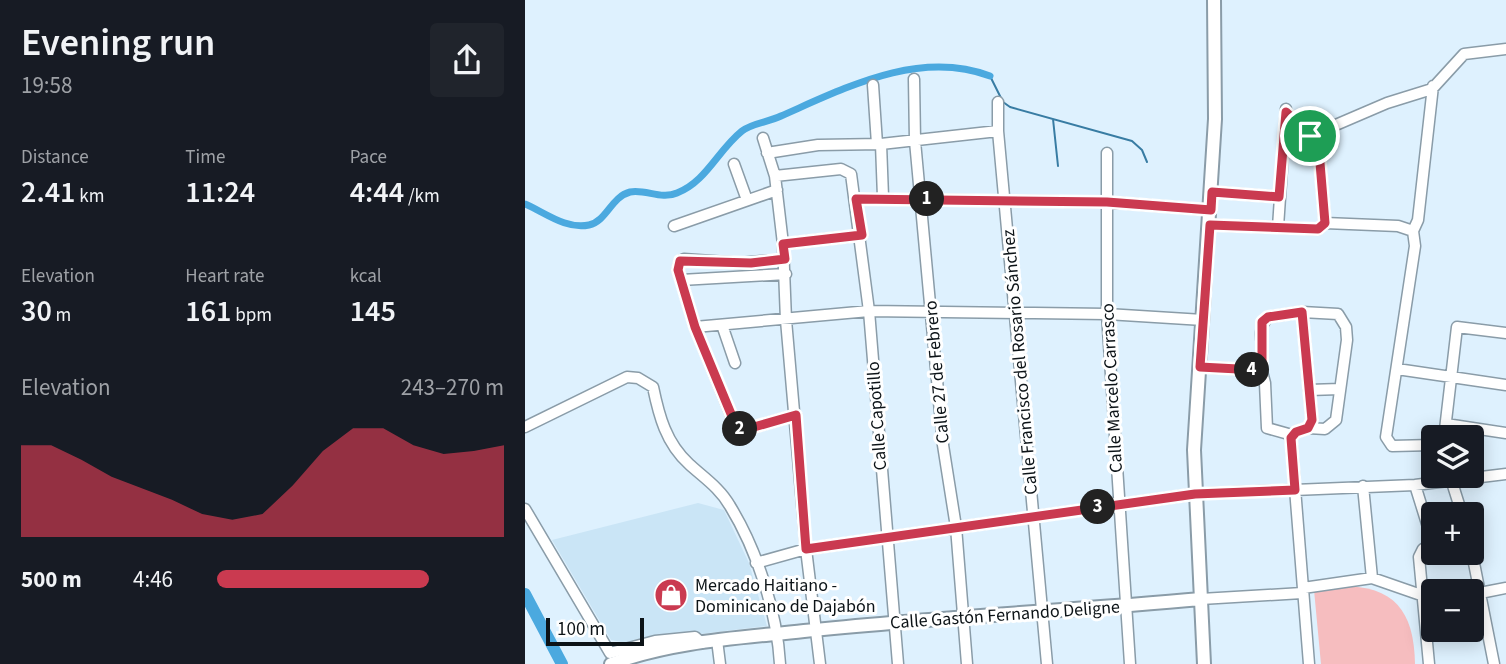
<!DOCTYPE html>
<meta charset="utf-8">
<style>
body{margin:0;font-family:"Source Sans 3",sans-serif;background:#20242c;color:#f1f3f6;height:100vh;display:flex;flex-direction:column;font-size:26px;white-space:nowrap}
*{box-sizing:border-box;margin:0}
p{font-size:23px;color:#9ea1a6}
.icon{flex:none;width:38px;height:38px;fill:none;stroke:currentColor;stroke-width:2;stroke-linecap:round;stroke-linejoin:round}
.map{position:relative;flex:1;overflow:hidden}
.panel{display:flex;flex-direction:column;background:#171b24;width:525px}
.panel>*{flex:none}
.fabs{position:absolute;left:896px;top:425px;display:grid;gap:14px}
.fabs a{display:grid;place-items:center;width:63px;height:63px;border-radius:7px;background:#171b24;box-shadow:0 4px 18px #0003;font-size:35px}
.scale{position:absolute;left:21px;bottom:18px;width:98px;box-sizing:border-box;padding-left:7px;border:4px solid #0c1317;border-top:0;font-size:19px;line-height:24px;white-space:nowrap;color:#0c1317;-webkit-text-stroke:5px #fff;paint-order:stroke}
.pin{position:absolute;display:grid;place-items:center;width:60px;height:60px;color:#fff;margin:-30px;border:4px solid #fff;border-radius:50%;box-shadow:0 2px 7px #0007}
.km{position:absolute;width:35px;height:35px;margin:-18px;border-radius:50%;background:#222;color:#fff;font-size:19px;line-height:35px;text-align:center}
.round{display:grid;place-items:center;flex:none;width:74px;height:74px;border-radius:7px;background:#20242c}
.headline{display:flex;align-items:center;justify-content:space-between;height:119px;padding:0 21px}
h1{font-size:38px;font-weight:600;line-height:52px}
.figures{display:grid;grid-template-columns:repeat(3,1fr);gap:10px;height:119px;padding:7px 21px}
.figures div{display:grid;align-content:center}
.figures b{font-size:30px;font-weight:600}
.figures small{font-size:19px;font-weight:400}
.figures p{font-size:19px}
.chart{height:196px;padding:14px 21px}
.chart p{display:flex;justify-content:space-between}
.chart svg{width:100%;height:126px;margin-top:7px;fill:#ca3a50;opacity:.7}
ul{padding:0 21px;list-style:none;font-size:23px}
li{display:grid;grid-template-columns:112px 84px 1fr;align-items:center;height:52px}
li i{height:18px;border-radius:9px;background:#ca3a50}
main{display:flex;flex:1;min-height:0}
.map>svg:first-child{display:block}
.built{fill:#cae5f6}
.garden{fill:#f6bdbf}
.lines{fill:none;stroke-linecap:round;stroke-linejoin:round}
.stream{stroke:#387ca3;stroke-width:2}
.canal{stroke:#4ba9df;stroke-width:7}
.river{stroke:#4ba9df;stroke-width:12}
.minor-casing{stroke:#8a9ca8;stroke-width:13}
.major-casing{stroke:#8a9ca8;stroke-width:16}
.minor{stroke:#fff;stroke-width:10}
.major{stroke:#fff;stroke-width:12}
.route-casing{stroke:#fff;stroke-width:14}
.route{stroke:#ca3a50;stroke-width:9}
.labels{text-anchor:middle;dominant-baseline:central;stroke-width:6;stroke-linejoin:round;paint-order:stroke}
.street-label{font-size:18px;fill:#0c1317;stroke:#fff}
.poi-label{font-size:18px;fill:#0c1317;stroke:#fff;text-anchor:start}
</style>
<main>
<section class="panel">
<div class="headline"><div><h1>Evening run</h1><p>19:58</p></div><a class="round"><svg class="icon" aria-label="share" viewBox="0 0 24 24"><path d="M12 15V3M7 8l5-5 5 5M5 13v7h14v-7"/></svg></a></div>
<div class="figures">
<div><p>Distance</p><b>2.41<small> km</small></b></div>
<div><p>Time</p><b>11:24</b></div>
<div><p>Pace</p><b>4:44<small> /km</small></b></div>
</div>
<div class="figures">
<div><p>Elevation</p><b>30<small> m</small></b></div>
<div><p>Heart rate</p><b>161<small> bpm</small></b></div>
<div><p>kcal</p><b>145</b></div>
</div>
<div class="chart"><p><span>Elevation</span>243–270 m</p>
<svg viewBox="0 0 160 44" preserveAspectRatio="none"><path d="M0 44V12L10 12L20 17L30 23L40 27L50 31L60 36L70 38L80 36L90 26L100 14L110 6L120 6L130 12L140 15L150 14L160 12V44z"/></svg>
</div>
<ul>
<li><b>500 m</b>4:46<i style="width:74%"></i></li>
</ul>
</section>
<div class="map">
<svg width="981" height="664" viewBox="0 0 981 664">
<rect width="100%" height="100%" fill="#def1fe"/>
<path class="built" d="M173,503L199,510L224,563L242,626L101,643L86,640L27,540Z"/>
<path class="garden" d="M813,586C868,585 889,609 890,664H796L789,590Z"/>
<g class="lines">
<path class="stream" d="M465,76L478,102L485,107L607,141L617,150L622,162
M528,119L533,166"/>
<path class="canal" d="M0,204C19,212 41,230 64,225C82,221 86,197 105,192C121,189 136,200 152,193C181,182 193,150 217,131C227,123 244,122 256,116C320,88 394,49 465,76"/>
<path class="river" d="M0,594L37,664"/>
<defs>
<path id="minor" d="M389,79L390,141L418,445L431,527L442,664
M348,85L352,144
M908,86L893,220L888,231L890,246L861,437L867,446L908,445
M473,102V131L522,664
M761,112L785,136L795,163L800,223
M785,136L862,103L907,89L939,54L981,49
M238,138L250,176L258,244L261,320L281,549L295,664
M356,144L358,197
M242,153L293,145L356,144L473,131
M582,153V314L605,664
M209,164L222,200
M250,176L316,169L326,174L344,311L373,664
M687,192L754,197
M331,199L582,202L686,210
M685,225L793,229L800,223L873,226L888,231
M149,226L252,190
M753,227L761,109
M258,244L337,235
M260,259L215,263L159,259L155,261L153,270L170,327L211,427L222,429L271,415
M156,280L261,274
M777,312L787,420L783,428L771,432L766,438L784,664
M197,325L210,363
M170,327L344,311L582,314L678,320
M675,367L732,370C746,356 727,332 743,317L777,312L813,314L821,327L822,340L811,420L800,429L783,428
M736,368L740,383L742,428L767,435
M872,369L981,385
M784,390L815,389
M921,424L981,433
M0,427L102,377L113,378L128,387C134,416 141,443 164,464C178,477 195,488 205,506C232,550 252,612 255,664
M919,438L932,327L981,333
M925,476L937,514
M890,485L908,543
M838,486L847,578
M0,509L85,653L130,641L170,637L177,643
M947,553L969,664
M231,563L281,549L670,494L890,485L981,474
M778,588L847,578L896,595
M955,593L981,588
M676,599L777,593
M192,640L195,664
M904,664L894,557L898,549L908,543"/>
<path id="major" d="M86,664C147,641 215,638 279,631C411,617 544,611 676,599
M679,664L669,450L690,119L689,0"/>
</defs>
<use href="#minor" class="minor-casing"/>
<use href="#major" class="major-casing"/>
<use href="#minor" class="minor"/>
<use href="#major" class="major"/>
</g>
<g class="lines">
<defs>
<path id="route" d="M761,112L785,136L795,163L800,223L793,229L685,225L675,367L732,370L737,363V322L743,317L777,312L787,420L783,428L771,432L766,438L770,490L670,494L281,549L271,415L222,429L211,426L170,327L153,270L155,261L226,263L260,259L258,244L337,235L331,199L582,202L686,210L687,192L754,197Z"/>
</defs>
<use href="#route" class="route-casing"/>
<use href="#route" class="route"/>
</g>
<defs>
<symbol id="shop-disc" viewBox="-11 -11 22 22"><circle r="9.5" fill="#ca3a50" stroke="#fff"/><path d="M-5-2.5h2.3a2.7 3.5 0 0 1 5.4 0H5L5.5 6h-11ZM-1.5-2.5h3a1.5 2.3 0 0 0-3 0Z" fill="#fff"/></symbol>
</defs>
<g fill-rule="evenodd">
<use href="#shop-disc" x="127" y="576" width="38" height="38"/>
</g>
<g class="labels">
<g class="street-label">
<text transform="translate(495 362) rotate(-95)">Calle Francisco del Rosario Sánchez</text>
<text transform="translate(412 372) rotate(-95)">Calle 27 de Febrero</text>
<text transform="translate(587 388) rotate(-93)">Calle Marcelo Carrasco</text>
<text transform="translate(352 416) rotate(-94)">Calle Capotillo</text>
<text transform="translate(480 615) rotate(-4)">Calle Gastón Fernando Deligne</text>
</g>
<g class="poi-label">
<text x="170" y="585">Mercado Haitiano -<tspan x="170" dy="21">Dominicano de Dajabón</tspan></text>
</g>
</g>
</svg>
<div class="fabs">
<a><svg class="icon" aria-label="layers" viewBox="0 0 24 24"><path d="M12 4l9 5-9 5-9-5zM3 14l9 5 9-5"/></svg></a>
<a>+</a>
<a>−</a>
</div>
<div class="scale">100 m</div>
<div class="pin" style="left:785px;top:136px;background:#1e9e55"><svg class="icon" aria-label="arrive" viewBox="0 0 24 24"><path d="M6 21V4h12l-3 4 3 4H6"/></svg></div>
<b class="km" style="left:402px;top:199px">1</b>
<b class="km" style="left:215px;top:429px">2</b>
<b class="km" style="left:573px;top:507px">3</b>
<b class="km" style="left:727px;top:370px">4</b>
</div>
</main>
